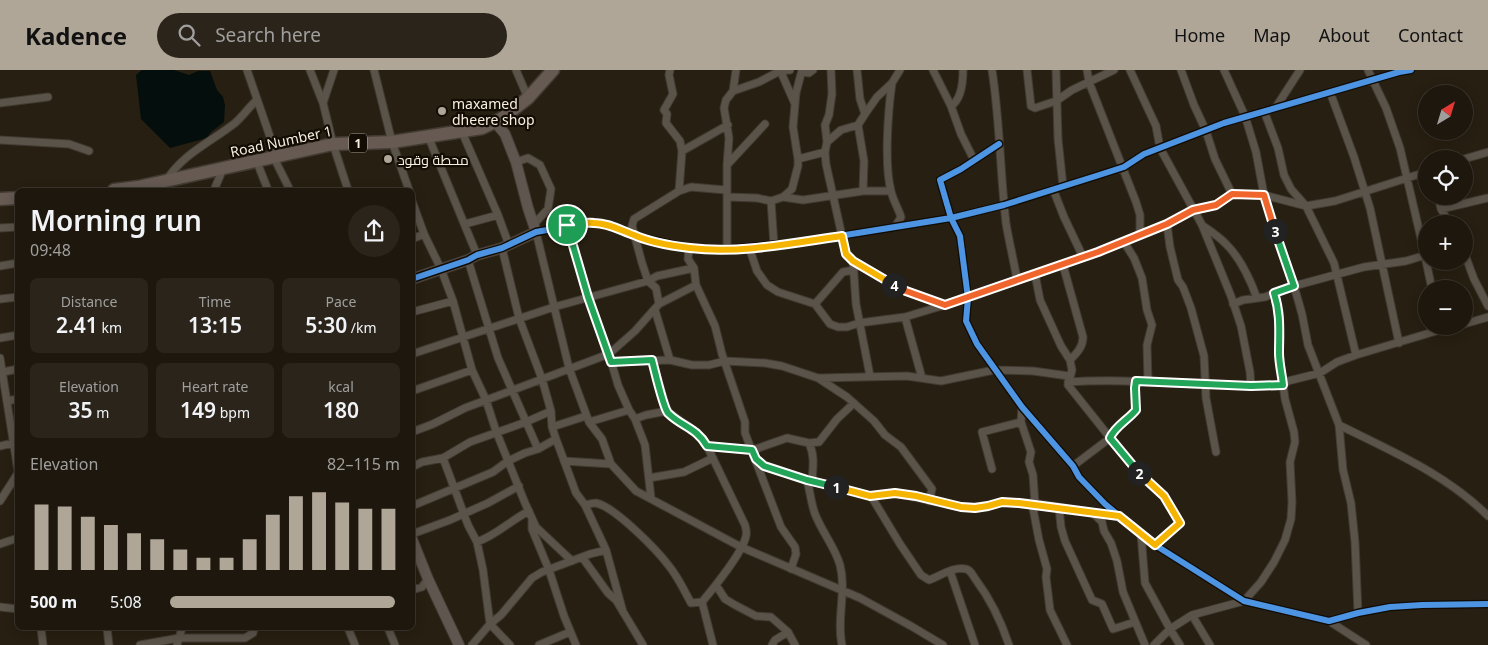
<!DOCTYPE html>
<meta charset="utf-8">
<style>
body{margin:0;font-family:"Noto Sans",Cairo,sans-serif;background:#2a241b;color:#f1f3f6;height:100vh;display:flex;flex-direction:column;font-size:19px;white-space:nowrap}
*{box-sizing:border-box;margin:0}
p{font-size:16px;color:#a09f9d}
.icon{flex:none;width:28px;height:28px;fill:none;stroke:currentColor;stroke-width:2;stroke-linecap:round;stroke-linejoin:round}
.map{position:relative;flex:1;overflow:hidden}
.details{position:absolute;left:15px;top:118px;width:400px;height:442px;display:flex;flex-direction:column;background:#1d170d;border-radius:8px;box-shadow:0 2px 12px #0003,0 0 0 1px #3b362e}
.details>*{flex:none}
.needle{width:32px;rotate:38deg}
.buttons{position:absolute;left:1418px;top:15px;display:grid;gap:10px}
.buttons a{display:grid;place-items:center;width:55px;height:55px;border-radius:50%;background:#1d170d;box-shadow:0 2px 12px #0003,0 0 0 1px #3b362e;font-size:25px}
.pin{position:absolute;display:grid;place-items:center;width:42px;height:42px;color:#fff;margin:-21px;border:2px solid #fff;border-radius:50%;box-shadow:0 1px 5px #0007}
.km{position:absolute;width:25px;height:25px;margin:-12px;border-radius:50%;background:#222;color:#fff;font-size:14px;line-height:25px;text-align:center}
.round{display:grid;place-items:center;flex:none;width:52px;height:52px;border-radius:26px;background:#2a241b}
.headline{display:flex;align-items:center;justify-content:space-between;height:85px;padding:0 15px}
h1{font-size:28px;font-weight:600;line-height:38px}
.figures{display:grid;grid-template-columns:repeat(3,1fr);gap:8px;height:85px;padding:5px 15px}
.figures div{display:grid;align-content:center;border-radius:8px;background:#2a241b;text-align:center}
.figures b{font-size:21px;font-weight:600}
.figures small{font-size:14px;font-weight:400}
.figures p{font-size:14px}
.chart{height:140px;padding:10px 15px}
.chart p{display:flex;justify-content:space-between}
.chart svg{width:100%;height:90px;margin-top:5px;stroke:#afa698;stroke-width:6}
ul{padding:0 15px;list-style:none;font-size:16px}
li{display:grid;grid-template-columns:80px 60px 1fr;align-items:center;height:38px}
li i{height:12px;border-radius:6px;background:#afa698}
header{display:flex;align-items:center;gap:30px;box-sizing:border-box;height:70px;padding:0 25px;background:#afa698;color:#111}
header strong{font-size:24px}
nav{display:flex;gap:28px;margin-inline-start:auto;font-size:18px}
.search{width:350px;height:45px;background:#2a241b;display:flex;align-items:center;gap:12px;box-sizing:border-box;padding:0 18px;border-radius:28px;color:#a09f9d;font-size:19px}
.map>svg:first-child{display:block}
.water{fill:#040e0d}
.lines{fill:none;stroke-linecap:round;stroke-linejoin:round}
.street-casing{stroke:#423b32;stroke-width:9}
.secondary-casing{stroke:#423b32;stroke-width:12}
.highway-casing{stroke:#423b32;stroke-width:15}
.street{stroke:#5a534a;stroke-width:7}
.secondary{stroke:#5e564f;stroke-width:10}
.highway{stroke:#665a53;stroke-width:12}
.cycleway-casing{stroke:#120c04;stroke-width:9}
.cycleway{stroke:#4d94e3;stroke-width:6}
.split-1-casing{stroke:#fff;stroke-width:10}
.split-2-casing{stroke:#fff;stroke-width:10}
.split-3-casing{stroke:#fff;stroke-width:10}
.split-4-casing{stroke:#fff;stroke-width:10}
.split-5-casing{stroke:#fff;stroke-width:10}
.split-1{stroke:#22a559;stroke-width:6}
.split-2{stroke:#f5b400;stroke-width:6}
.split-3{stroke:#22a559;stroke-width:6}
.split-4{stroke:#f0652b;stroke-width:6}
.split-5{stroke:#f5b400;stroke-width:6}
.poi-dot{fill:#afa698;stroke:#120c04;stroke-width:2}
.labels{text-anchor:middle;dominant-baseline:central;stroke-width:4.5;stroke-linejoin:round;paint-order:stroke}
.shield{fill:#120c04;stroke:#b3ab9e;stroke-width:1}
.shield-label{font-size:12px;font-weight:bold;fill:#f8efe0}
.poi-label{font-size:14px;fill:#f8efe0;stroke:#120c04;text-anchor:start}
.street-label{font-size:14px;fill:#f8efe0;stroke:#120c04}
</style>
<header>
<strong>Kadence</strong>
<div class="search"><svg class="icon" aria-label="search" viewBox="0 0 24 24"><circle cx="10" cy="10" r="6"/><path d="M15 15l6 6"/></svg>Search here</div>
<nav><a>Home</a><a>Map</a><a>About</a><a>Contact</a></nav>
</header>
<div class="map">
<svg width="1488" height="575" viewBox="0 0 1488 575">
<rect width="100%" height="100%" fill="#271f11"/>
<path class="water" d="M142,0H174L189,5L198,1H210L217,20L223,27L225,35L224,52L211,62L207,68L170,78L141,49L136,5Z"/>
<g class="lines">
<defs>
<path id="street" d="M247,0L277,87
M310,0L323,33
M334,0L323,33L333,74L348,120
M374,0L392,72L409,120
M516,0L528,28
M670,0L669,5L673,24L664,40L667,44L666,53L680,71L682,81L679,121
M780,0L795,34
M831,0L832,24L829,45L825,55L827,72L825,82L826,94L846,184L853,191L906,221L945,235
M857,0L860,29L865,44L858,55L864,91L863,121
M933,0L951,36L961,64L974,90
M992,0C1000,51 1000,102 1006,153C1009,172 1014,191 1017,210
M1027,0L1031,36L1035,38L1056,31L1072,20L1114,0
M1056,0L1058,69L1063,116
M1087,0L1089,12L1136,132L1140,145V165
M1130,0L1156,56L1160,78L1202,155L1231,226L1241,256L1250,302L1251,316
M1181,0L1194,35L1206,61L1215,89L1232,124
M1224,0L1245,46L1256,82L1264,125L1294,216L1302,244L1308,275L1339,355L1343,400L1351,433L1355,472L1358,543
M1368,0L1386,38L1400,78L1426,190
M802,2L809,3L813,0
M892,13C888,41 884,94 891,121C893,130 898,138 901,147L895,157
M733,21L759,12L780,1L790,0
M1330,22L1354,87L1370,138L1399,273
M0,33L48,27
M951,36C962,29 963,12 963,0
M1276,37L1300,0
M1264,41L1278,78L1284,105L1291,119L1306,136L1334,193L1356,285
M865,44L877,27L892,13L900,0
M462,62L498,145L509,175
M428,66L477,185
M0,70L69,74L89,81
M827,72L841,60L858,55
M999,74L961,99L940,110L951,148L960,166L968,228L966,251L977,274L1022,337L1073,396L1079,407L1105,434L1141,464L1155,475L1244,531L1329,551L1358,543L1390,537L1422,535L1488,534
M682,81L728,55
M274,88L290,120
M798,89L825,82
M1464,89L1488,82
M257,92L268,120
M516,92L528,88L540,95L551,119L548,139L534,154
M727,95L765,54
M166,111C182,84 211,72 235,53C243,46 249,37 257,30
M1053,119L1064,147L1083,187
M214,120L223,99
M1438,126L1441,139L1450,154
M727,127L757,128L771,131L783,127L803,130L863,121H891
M783,127L792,119L798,96V89L793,57L796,23L802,0
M412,131L424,164L441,199L453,231L472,300L486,330L496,361L525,433L536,457L572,491
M771,131L774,175
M1441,139L1488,128
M465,154L498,145
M1167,154L1170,177L1178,210L1183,217L1191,238L1204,286L1206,328L1216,382
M567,155L588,227L609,284L618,315L629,340L635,349L645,375L651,428
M1202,155C1210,161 1218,166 1225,173C1240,187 1250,209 1257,228
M0,158L18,157
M412,169L424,164
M1124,172L1134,188L1142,208L1147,240L1152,255L1147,275L1148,311
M749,177L757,201L767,215L778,222L815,234L830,254L838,257H847L859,253L905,247
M502,178L519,248L542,309L551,341L552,357L556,369L576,423L585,435L606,480L623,542
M689,178L688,189L694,198L696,215L715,256L722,284L745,352V363L781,457L795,477L796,484L791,499
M727,179V95L729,68L724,38L726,30L733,21L736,0
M1464,182L1474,209L1488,236
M468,190L498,288L538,379
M853,191L856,234L870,306
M1426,191L1432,219
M1063,195L1083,267C1083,277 1077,283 1070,290
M0,196L18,193
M1035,204L1040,230L1061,276L1070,290L1072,300L1068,315L1135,399L1164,426L1180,453L1155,475
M0,229L18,227
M659,234L696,215
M815,234L843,202L854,200
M1233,234L1243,230L1265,227L1294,216L1364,197L1406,191L1426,185
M655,240L670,290
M412,242L453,231
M1464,254L1488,247
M0,268L18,265
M412,284L554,237L648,211L657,206L694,198
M0,288L18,401
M652,290L667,341
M611,292L670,290L692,295H709L725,291L765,293L782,296L818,308L847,327L874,351L885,365L901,377L932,419L929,431
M3,302L18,299
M819,308L907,306L941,311L994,300L1033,301L1069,306
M922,308L905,247L968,228L1098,182L1167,154L1193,140L1216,135L1232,124L1264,125L1306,136L1335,131L1426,102
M1068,312C1140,307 1212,319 1283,315L1288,311L1320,303L1337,292L1356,285L1453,256
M412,321L472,300
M7,331L18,329
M1022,337L1021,352L1031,382L1029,392L1033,405L1035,434
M635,349L646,345L667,341C681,353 697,359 707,376L753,380L787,368L809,373
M589,352L629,340
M1339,355C1391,381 1446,404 1488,446
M552,357L586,346
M412,362L433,354L465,338L609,284L635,261L659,234L656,218L648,211L642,193L632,156L634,149L679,121L691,117L726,120
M0,376L17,372
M443,388L468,455L477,472L483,500L490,554L510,575
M756,389L764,395L807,410L871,426L895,423L961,437L989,436L1001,432L1032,433L1118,446
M564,391L611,394L636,421L741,477L860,528L911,556L943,575
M611,394L602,369L589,352L569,298L536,162L592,152L616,157L635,166L689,178L727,179L802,172L951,148L1004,135L1096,106L1124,97L1144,84L1224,53L1399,2L1411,0
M1073,396L1110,368C1115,356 1128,350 1136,340L1135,319L1136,311
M412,397L422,392L443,388L470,372L526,352L551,341
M992,399L982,362L1021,352
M649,408L684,402L713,388
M807,410C810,421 811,433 815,444C822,462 835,477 840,495C847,522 836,549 842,575
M812,411C813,397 815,386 809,373L819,372L837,349L854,333
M871,426L900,474L921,505L929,510C940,506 954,496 966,499C971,500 973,506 976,510C991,530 1001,551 1009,575
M0,431L18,403
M1032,433L1039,470L1047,499L1046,507L1050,540L1067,575
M585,435C589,434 592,433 596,433C615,437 657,480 669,496C678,507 684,520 691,533L702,532L713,575
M412,436L493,402L508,391L525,383L538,379L556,369
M1059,437L1061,457L1065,471L1092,530L1102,534L1113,559L1135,552
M1093,443L1102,452L1104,461L1111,473L1117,491L1123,522L1145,575
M532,451V459L549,500L564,546L576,575
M412,464L450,450L488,433L519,416
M1141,464L1145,513L1170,559L1180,575
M477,472C497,465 511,450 529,441
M0,474L18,468
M582,487L608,523L616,530L643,575
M950,501L975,575
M716,515L725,529L735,535L756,546L771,547L788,562L795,575
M412,520L422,517L428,509
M702,532C713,519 743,482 746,466C747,462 746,459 745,455L707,376
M0,537L18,539
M1192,545L1210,575
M1329,551L1366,575
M41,558L43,575
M107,558L109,575
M348,558L355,575
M388,558L395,575
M140,575L179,568H245L253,563L254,558
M177,575L182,558
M472,575L490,554L501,545L532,508L542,502L590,484L606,480
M539,575L570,562
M772,575L775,570L788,562
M1154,575L1170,559L1192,545L1244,531L1261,512L1274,492L1285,470L1291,449L1292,432L1290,392L1295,372L1294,362L1285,329L1279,284L1280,269L1279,244L1274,223"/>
<path id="secondary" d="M412,209L468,190L477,185L502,178L536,162L528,138L516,92L505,64L495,52
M412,469L428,509L459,575"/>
<path id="highway" d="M114,120L138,117L333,74L392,72L482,58L501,49L528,28L553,0
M0,129L18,128"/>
</defs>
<use href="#street" class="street-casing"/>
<use href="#secondary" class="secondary-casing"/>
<use href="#highway" class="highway-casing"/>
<use href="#street" class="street"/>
<use href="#secondary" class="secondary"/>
<use href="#highway" class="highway"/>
<defs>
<path id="cycleway" d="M999,74L961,99L940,110L951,148L960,166L968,228L966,251L977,274L1022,337L1073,396L1079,407L1105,434L1141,464L1155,475L1244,531L1329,551L1358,543L1390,537L1422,535L1488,534
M412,209L468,190L477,185L502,178L536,162L586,153L606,155L635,166L689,178L727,179L802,172L951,148L1004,135L1096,106L1124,97L1144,84L1224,53L1399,2L1411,0"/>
</defs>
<use href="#cycleway" class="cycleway-casing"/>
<use href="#cycleway" class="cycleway"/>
</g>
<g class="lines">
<defs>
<path id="split-1" d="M567,155L588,227L611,292L652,290C655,301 663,337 668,343C682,357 696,357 707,376L752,380L756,389L764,396L807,410L836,417"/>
<path id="split-2" d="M836,417L870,426L895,423L916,426L961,437L975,438L988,436L1002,432L1019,433L1119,446L1155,475L1180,453L1164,426L1139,403"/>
<path id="split-3" d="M1139,403L1110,368C1115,356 1128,350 1136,340L1135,318L1136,311L1251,316L1283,315C1282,305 1279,293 1279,283C1279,262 1281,244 1274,223L1294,216L1275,161"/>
<path id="split-4" d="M894,215L906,221L945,235L1098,182L1167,154L1193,140L1216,135L1232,124L1264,125L1275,161"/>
<path id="split-5" d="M567,155C576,154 585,152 594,153C608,153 620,160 634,165C649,172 673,176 690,178C740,184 793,173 842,166L846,184L853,191L894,215"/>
</defs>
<use href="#split-1" class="split-1-casing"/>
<use href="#split-2" class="split-2-casing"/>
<use href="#split-3" class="split-3-casing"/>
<use href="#split-4" class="split-4-casing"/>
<use href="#split-5" class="split-5-casing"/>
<use href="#split-1" class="split-1"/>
<use href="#split-2" class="split-2"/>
<use href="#split-3" class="split-3"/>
<use href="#split-4" class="split-4"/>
<use href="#split-5" class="split-5"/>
</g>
<g class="poi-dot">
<circle cx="442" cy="41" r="5"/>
<circle cx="388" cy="89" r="5"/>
</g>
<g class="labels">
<rect class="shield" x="349" y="63.5" width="18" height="19" rx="4"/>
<g class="shield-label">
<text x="358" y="73">1</text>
</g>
<g class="poi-label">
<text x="452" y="33">maxamed<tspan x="452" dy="16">dheere shop</tspan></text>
<text x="398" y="89">محطة وقود</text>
</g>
<g class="street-label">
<text transform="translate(281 71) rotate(-12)">Road Number 1</text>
</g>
</g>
</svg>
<div class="buttons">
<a><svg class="needle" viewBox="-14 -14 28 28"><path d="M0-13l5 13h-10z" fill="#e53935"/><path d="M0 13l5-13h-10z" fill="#a09f9d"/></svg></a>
<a><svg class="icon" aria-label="locate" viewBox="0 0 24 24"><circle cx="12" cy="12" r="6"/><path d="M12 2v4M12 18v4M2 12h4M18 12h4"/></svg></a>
<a>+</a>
<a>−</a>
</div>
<div class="pin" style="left:567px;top:155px;background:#1e9e55"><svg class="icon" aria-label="arrive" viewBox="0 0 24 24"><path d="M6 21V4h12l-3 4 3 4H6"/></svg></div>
<b class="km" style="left:836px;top:417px">1</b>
<b class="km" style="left:1139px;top:403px">2</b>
<b class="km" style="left:1275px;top:161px">3</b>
<b class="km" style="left:894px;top:215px">4</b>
<section class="details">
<div class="headline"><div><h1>Morning run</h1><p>09:48</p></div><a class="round"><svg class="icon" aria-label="share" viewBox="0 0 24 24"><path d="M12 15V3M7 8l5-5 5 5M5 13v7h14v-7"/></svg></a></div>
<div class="figures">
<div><p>Distance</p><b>2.41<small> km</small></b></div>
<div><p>Time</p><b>13:15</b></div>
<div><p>Pace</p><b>5:30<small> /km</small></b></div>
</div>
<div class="figures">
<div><p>Elevation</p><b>35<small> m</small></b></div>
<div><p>Heart rate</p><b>149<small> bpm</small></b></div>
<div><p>kcal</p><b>180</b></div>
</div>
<div class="chart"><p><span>Elevation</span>82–115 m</p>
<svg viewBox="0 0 160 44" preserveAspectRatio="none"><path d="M5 44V12M15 44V13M25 44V18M35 44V22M45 44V26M55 44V29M65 44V34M75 44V38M85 44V38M95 44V29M105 44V17M115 44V8M125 44V6M135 44V11M145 44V14M155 44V14"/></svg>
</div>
<ul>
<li><b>500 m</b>5:08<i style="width:98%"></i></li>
</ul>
</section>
</div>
